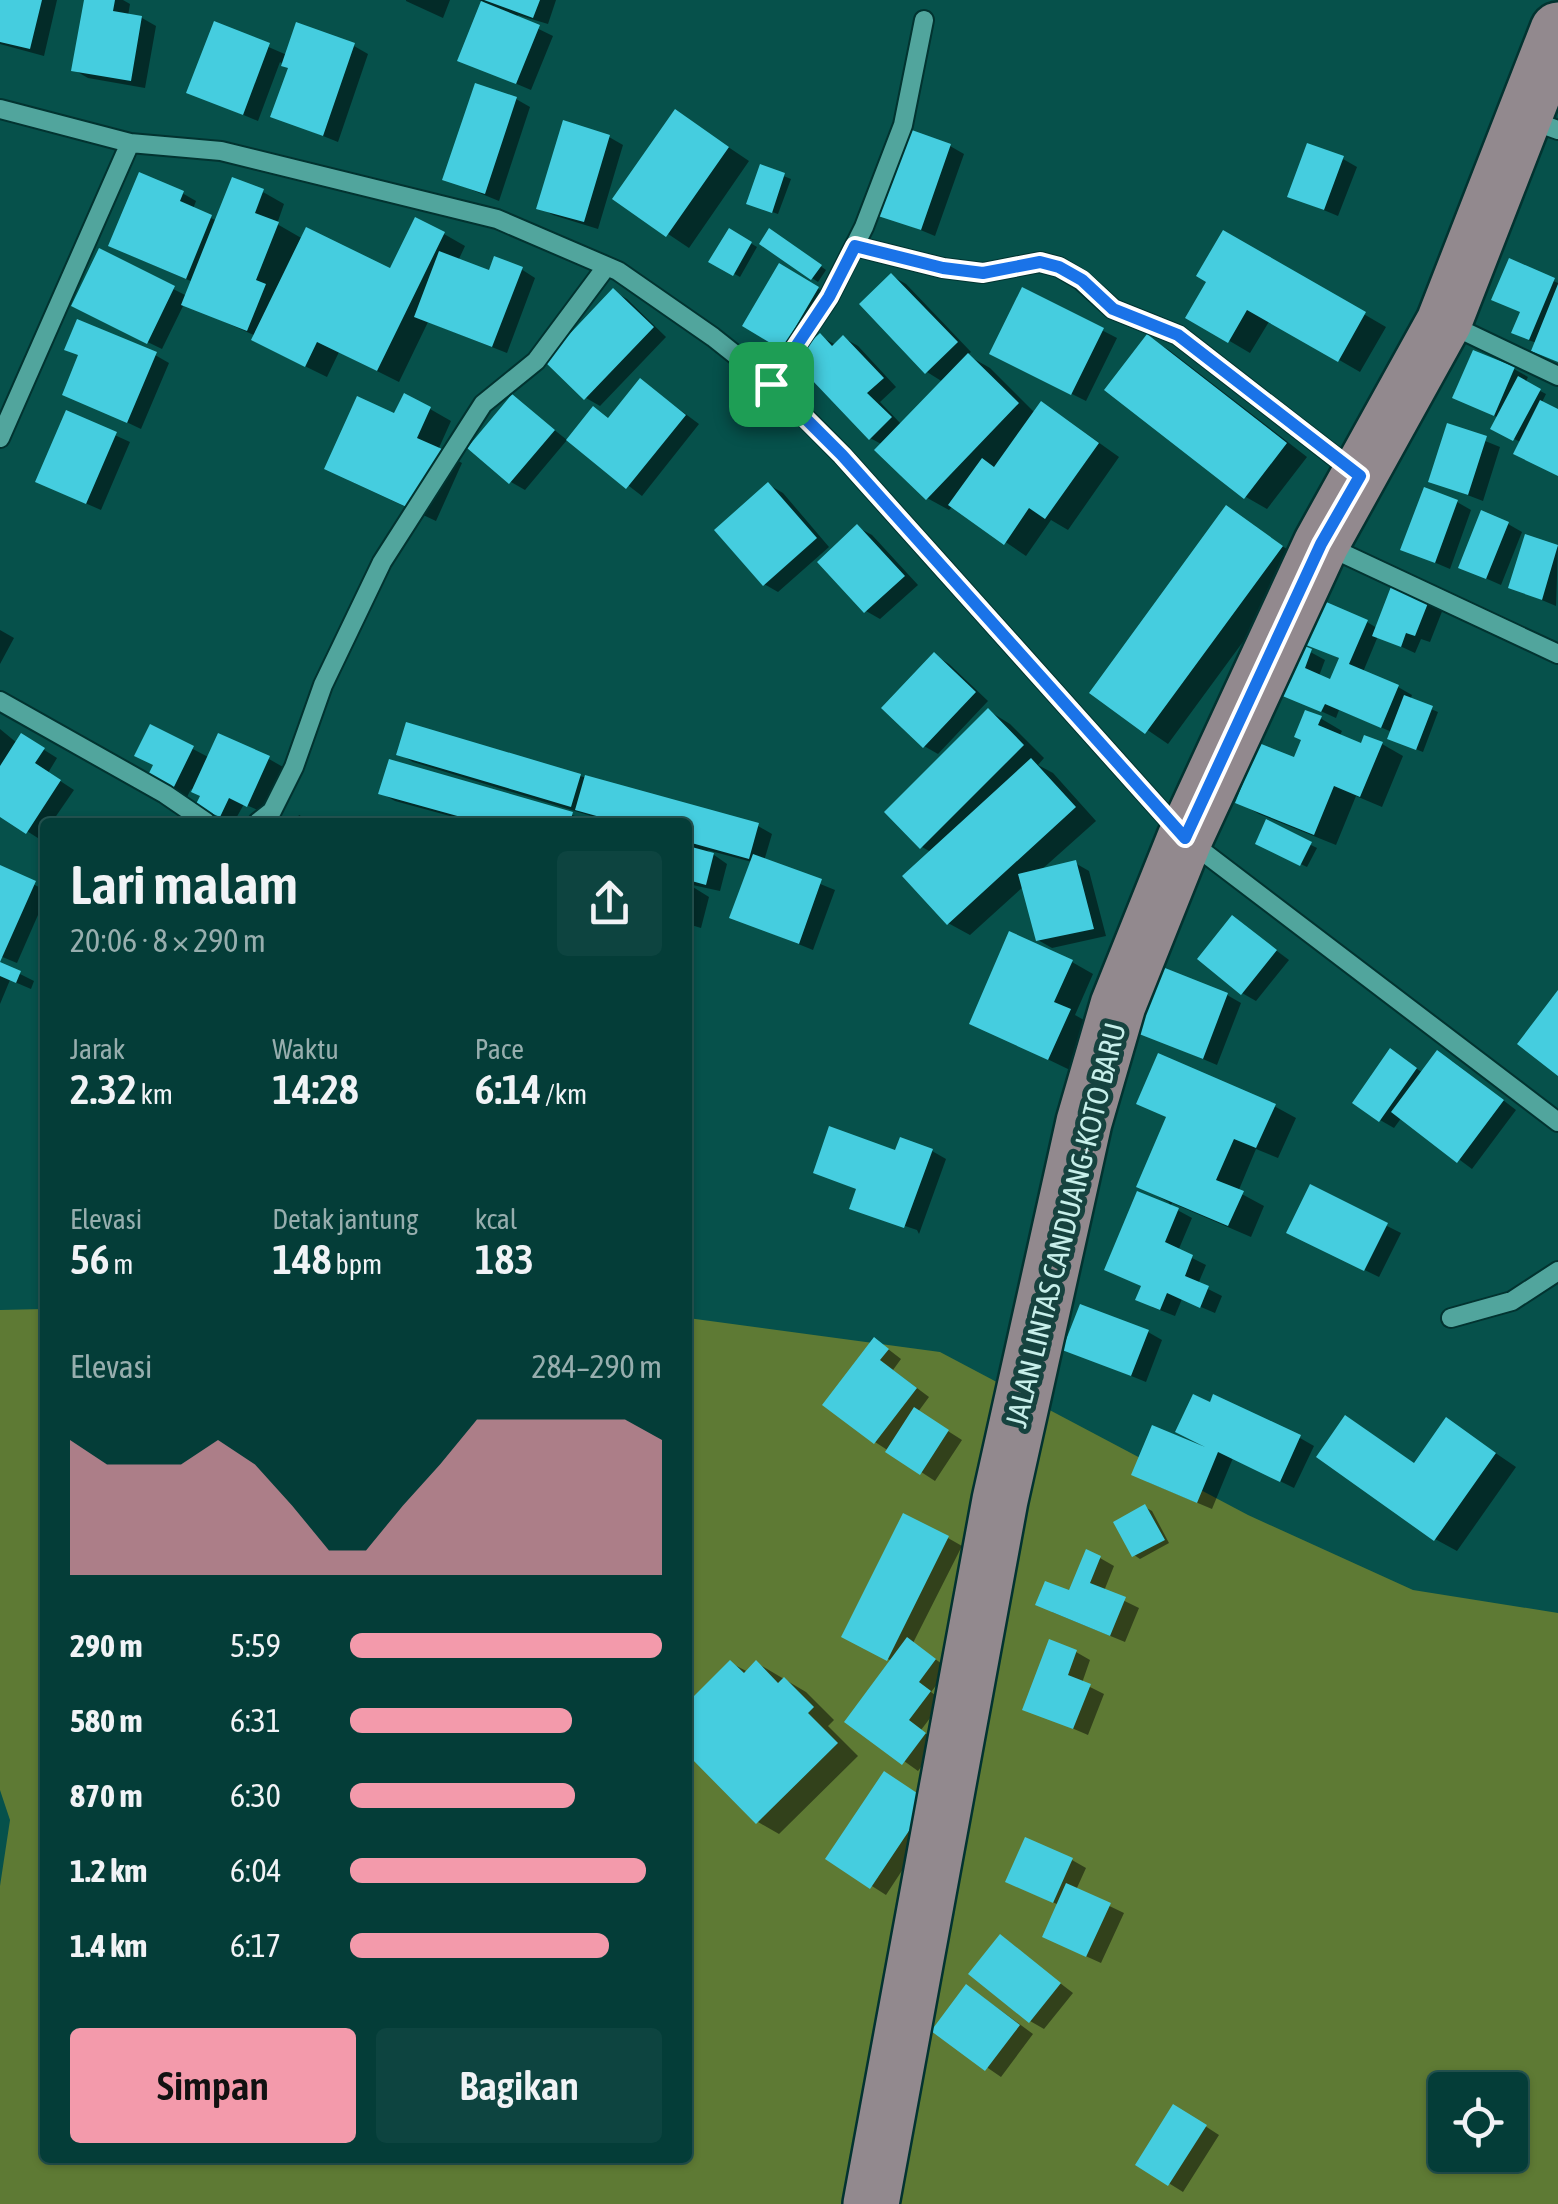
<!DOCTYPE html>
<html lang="id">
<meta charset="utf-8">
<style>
body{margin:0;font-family:"Asap Condensed",sans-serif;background:#0d4440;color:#f1f3f6;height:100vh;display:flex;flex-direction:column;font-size:38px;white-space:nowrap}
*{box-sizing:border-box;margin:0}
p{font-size:32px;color:#97aeae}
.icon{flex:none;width:55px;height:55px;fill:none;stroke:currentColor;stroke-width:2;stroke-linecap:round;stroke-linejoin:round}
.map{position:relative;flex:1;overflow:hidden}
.panel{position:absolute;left:40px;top:818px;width:652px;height:1345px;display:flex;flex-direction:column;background:#043d38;border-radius:10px;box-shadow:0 2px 8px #0004,0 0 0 2px #255653}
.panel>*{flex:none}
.controls{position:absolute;left:1428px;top:2072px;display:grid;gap:20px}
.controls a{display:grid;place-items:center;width:100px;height:100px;border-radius:10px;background:#043d38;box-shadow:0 2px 8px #0004,0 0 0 2px #255653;font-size:50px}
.pin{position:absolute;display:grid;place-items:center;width:85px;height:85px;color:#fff;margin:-42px;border-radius:20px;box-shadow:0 5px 15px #0006}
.round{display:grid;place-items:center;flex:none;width:105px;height:105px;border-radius:10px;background:#0d4440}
.headline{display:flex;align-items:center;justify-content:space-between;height:170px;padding:0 30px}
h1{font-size:55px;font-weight:600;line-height:75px}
.metrics{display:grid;grid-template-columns:repeat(3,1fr);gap:15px;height:170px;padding:10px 30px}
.metrics div{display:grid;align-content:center}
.metrics b{font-size:42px;font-weight:600}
.metrics small{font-size:28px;font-weight:400}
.metrics p{font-size:28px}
.chart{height:280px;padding:20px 30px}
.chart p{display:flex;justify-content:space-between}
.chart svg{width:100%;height:180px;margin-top:10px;fill:#f39aab;opacity:.7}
.cta{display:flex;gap:20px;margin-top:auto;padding:20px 30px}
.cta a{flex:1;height:115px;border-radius:10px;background:#f39aab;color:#111;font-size:40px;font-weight:600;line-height:115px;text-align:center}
.cta a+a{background:#0d4440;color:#f1f3f6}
ul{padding:0 30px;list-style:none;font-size:32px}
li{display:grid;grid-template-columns:160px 120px 1fr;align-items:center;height:75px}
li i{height:25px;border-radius:12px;background:#f39aab}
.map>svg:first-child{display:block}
.green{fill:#5e7a34;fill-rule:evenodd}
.shadow{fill:#0007}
.building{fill:#45cddf}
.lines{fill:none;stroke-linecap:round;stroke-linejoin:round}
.minor-casing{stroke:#023330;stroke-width:22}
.major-casing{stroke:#023330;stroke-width:60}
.minor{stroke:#51a59d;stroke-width:18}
.major{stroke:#92898e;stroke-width:55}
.route-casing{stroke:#fff;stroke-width:20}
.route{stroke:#1a73e8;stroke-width:12}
.labels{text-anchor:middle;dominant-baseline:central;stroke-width:10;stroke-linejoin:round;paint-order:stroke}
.street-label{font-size:30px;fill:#c7efea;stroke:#16433f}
</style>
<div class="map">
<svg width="1558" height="2204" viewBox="0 0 1558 2204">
<rect width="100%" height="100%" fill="#06514b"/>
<path class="green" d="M45,1309V2158H688V1318L940,1352L1248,1515L1413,1590L1558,1613V2204H0V1886L10,1820L0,1790V1310ZM1445,2090H1510V2155H1445Z"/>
<path class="shadow" d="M0,0H57L44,56L0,44Z
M86,0H123L130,4L128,16L142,18L156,26L145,88L88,78L74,70Z
M450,0L443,18L406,1V0Z
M479,0H556L548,24L518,15L516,18L553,36L531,90L461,60L484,2Z
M215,24L287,55L354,46L368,54L338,142L273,116L290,68L280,62L258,121L189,92Z
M516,99L530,107L499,201L445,179Z
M676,112L749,161L689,248L616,199Z
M565,124L609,137L623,145L598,229L553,215L539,207Z
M950,146L964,154L935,236L882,214Z
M1343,159L1357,167L1338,216L1290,196Z
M761,167L791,179L778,214L755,206Z
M263,192L284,204L277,224L303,239L391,271L444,234L465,246L458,261L490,273L521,269L535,278L507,353L428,322L399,382L339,352L327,377L276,352L256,336L184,304L162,349L88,313L100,252L187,296L193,282L125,253L182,193L196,201L193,209L217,221Z
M730,231L757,247L740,277L712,261Z
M1224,233L1386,327L1360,372L1270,320L1250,353L1189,317L1209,281Z
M776,235L826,270L818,282L812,278Z
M1510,262L1558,283V362L1534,350L1537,343L1528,340Z
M780,266L832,297L798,357L745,325Z
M892,276L906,284L971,352L967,355L990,368L1035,413L1063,417L1119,457L1068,530L1051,520L1026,556L953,506L949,510L927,498L883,445L870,438L820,336L836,345L844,338L858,346L896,387L880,402L902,425L943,382L927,372L863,305Z
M1024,290L1117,338L1086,401L1006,361Z
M613,291L627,299L666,337L600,406L586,398Z
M1148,338L1169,350L1307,457L1267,509L1246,497L1108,389Z
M155,355L169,363L141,429L76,398Z
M1514,369L1528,377L1525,383L1546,394L1541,404L1558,412V475L1526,445L1493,428L1499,418L1455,397Z
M641,381L699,424L642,496L569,440L610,420Z
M513,397L567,440L525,490L511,482Z
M430,409L451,421L438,450L462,463L436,521L348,480L396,417Z
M68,414L130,442L101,510L53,489Z
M1448,426L1500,447L1483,501L1431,481Z
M769,485L783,493L829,547L778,592L764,584Z
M1457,502L1471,510L1450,569L1403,549Z
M1226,508L1303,560L1168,744L1092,692Z
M1508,524L1522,532L1501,585L1476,574Z
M857,527L872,535L918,585L880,619L866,611Z
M1527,537L1558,547L1556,606L1511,587Z
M1393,587L1443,609L1430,642L1421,639L1415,653L1378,636L1363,672L1398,687L1412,695L1410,700L1438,712L1423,752L1396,741L1392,732L1339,710L1336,718L1283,694L1303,648L1325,660L1319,676L1332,682L1341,659L1309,644L1367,622L1377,628Z
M0,630L14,638L0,664Z
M935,655L949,664L988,701L938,754L924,746Z
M989,711L1010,724L1044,758L1038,765L1053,773L1096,821L1040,871L1075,863L1089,871L1106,936L1052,948L1038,940L1024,886L970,935L948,923L931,852L922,847Z
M1320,718L1342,731L1339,737L1363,746L1382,744L1403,756L1382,807L1356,796L1336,845L1259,814L1238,802L1296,760L1304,740Z
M151,727L210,758L269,759L283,767L262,812L244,804L234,822L212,813L203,795L191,789L187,797L164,786L156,765Z
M0,729L17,743L22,736L57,758L48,773L74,790L52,822H45L41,840L0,814Z
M399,754L580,776L758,826L772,834L764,861L835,890L813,950L732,917L752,862L707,850L727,864L720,891L688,884V822H611L413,762Z
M381,793L572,815L592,822H448L450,816L395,801Z
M299,815L312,822H295Z
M1267,823L1317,848L1307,867L1258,843Z
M0,868L45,890V899L17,963L0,956Z
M688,884L709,897L701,928L688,924Z
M1233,918L1289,960L1256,1001L1242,993Z
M1072,962L1093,974L1075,1015L1091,1024L1070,1070L972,1023Z
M0,964L34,981L31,989L10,980L0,1004Z
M1227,995L1241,1003L1217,1065L1137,1031Z
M1404,1060L1423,1073L1452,1061L1516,1110L1472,1169L1402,1117L1394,1128L1380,1120Z
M1139,1103L1274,1106L1296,1118L1278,1158L1256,1149L1238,1192L1264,1206L1251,1237L1172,1203L1170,1206L1192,1218L1178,1251L1206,1265L1198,1284L1222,1296L1215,1313L1182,1299L1175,1316L1152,1307L1143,1287L1107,1269L1170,1203L1139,1186L1168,1118Z
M932,1151L946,1159L919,1234L917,1230L852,1208L858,1190L816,1172L897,1153Z
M1311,1188L1401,1233L1379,1277L1303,1240Z
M1148,1332L1162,1340L1146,1382L1065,1349Z
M888,1349L901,1359L893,1370L929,1397L918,1412L962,1440L935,1481L875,1442L826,1405Z
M1447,1420L1516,1467L1457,1551L1435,1539L1416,1465Z
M1300,1438L1314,1446L1294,1488L1233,1458L1212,1509L1148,1482L1203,1445Z
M1145,1507L1152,1511L1169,1543L1140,1559L1134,1555Z
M948,1538L962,1546L913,1643L949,1669L931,1692L943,1701L921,1730L939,1743L918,1771L848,1721L892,1661L858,1644Z
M1100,1558L1114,1566L1104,1591L1139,1608L1125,1642L1052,1612Z
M1076,1652L1090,1660L1082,1683L1104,1694L1088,1735L1025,1708Z
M731,1663L748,1672L757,1663L806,1692L834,1720L828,1726L858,1756L779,1834L758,1822L688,1752V1706Z
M941,1811L886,1895L828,1858Z
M1072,1860L1086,1868L1076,1890L1124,1913L1101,1963L1059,1944V1905L1023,1889Z
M1000,1937L1073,1993L1044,2029L1030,2021Z
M981,1996L1033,2034L1001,2077L934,2031Z
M1188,2115L1219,2135L1183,2192L1138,2164Z"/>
<path class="building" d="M0,0H42L30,49L0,42Z
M84,0H115L113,11L142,16L131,81L71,71Z
M484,0H540L533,18Z
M481,1L540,25L516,84L457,61Z
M214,21L270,43L243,115L186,93Z
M296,22L355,43L323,136L270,117L288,68L281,66Z
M475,83L517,97L485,194L442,180Z
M675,109L729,147L666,237L612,199Z
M563,120L610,135L584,222L536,209Z
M909,129L951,144L921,230L878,216Z
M1307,143L1344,156L1324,210L1287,197Z
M760,164L785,173L772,213L746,204Z
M139,172L184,191L180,201L212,215L186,279L108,246Z
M232,177L264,189L255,213L279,222L256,280L266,284L247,331L181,305Z
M415,217L445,232L377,371L317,342L305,367L251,340L306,227L390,268Z
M729,228L752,242L733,276L708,262Z
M769,228L822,265L811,280L759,244Z
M1223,230L1366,312L1338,362L1247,310L1228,343L1185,318L1206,282L1196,276Z
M99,248L175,286L147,344L71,306Z
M439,251L489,270L494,256L523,267L492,347L414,317Z
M1509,258L1555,278L1529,340L1511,333L1520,312L1491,300Z
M779,263L819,287L782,350L742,326Z
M891,273L958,342L925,374L859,304Z
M1558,284V362L1531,351Z
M1022,287L1104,328L1071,395L989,354Z
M613,288L654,327L584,400L544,361Z
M77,319L157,352L127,423L62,395L78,355L64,350Z
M820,333L832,346L843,335L884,378L867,393L892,417L869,440L792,359Z
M1147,334L1287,443L1244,499L1104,390Z
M1473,350L1515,367L1494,416L1452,398Z
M968,353L1019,403L926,500L874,450Z
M1518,376L1541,389L1513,441L1490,429Z
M640,378L686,415L626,489L566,440L593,406L608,418Z
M404,393L431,407L417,438L442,449L413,510L324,469L357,396L394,413Z
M512,394L555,430L509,484L467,448Z
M1540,400L1558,409V476L1513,454Z
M1041,401L1099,443L1045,519L1029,508L1004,545L948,505L982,458L994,467Z
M66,410L117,432L86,504L35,482Z
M1447,423L1487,436L1468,495L1428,482Z
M768,482L817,538L763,586L714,530Z
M1424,487L1458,500L1435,563L1400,550Z
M1226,505L1283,546L1145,734L1089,693Z
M1481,510L1509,522L1486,579L1458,568Z
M857,524L905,576L864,613L817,562Z
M1525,534L1558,545L1542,600L1508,588Z
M1392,584L1430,598L1415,636L1406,633L1401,647L1372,636Z
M1324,601L1368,620L1349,664L1399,685L1381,728L1325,704L1321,712L1280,695L1302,645L1312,649L1305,668L1330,679L1339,658L1306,645Z
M934,652L976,692L923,748L881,708Z
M1404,695L1433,706L1416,750L1387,739Z
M988,708L1024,745L920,849L884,812Z
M1305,710L1322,716L1318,725L1361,743L1364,735L1383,742L1360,797L1334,786L1314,835L1235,803L1259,743L1294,757L1301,740L1294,737Z
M406,722L581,774L571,807L396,755Z
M150,724L194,746L172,791L146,779L153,765L134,756Z
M21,733L45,748L35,763L61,780L26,834L0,817V766Z
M218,733L270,756L247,807L229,798L220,817L195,806L200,796L191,792Z
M1031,758L1076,807L947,925L902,876Z
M389,759L573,812L570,822H479L378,794Z
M585,775L759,823L749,859L688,842V822H618L575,810Z
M1266,819L1312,842L1300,866L1255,844Z
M688,846L714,853L706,885L688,880Z
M753,854L822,879L799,944L729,918Z
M1076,860L1094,929L1036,941L1018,874Z
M0,865L36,881L0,962L21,971L16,983L0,976Z
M1232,915L1277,950L1241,995L1197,959Z
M1009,931L1073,960L1054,1002L1071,1009L1048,1060L969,1024Z
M1160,966L1228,993L1203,1059L1134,1032Z
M1558,990V1076L1517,1044Z
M1390,1048L1417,1068L1379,1122L1352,1103Z
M1437,1050L1504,1100L1457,1163L1391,1112Z
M1158,1053L1276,1104L1256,1148L1234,1139L1216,1180L1244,1191L1228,1226L1136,1187L1166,1117L1136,1104Z
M829,1126L895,1150L900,1137L933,1149L904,1228L849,1209L856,1189L813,1173Z
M1310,1184L1388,1223L1364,1271L1286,1233Z
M1137,1191L1179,1208L1165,1242L1193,1255L1185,1276L1209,1286L1200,1308L1167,1293L1160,1310L1135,1300L1141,1286L1104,1270Z
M1080,1304L1149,1330L1131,1376L1062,1350Z
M874,1337L889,1349L880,1360L917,1388L874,1444L822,1405Z
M1193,1394L1210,1402L1213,1394L1301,1435L1280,1482L1218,1452L1197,1503L1131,1475L1152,1425L1205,1447L1175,1432Z
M914,1407L949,1430L920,1475L885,1452Z
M1345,1415L1414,1463L1446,1417L1496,1453L1434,1541L1316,1457Z
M1145,1504L1165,1540L1132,1557L1113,1522Z
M903,1513L949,1536L887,1661L841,1637Z
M1086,1549L1101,1556L1090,1583L1126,1597L1110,1636L1035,1605L1045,1581L1069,1590Z
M907,1637L936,1659L919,1682L931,1691L909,1720L926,1733L902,1765L844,1722Z
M1049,1639L1077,1650L1068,1675L1091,1684L1073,1729L1022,1710Z
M730,1660L744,1673L756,1660L778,1683L784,1677L814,1707L808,1713L838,1743L756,1824L688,1755V1702Z
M884,1771L929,1801L870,1889L825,1859Z
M1025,1837L1073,1858L1053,1903L1005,1882Z
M1066,1883L1111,1903L1086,1957L1042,1937Z
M1000,1934L1061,1983L1029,2023L968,1974Z
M966,1984L1020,2025L985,2071L931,2031Z
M1173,2104L1207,2125L1168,2186L1135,2165Z"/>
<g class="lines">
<defs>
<path id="minor" d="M0,109L130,143L221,151L497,219L618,271L713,337L771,383L842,455L1185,838L1558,1122
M1530,120L1558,130
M855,246L943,268L983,273L1040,262L1059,267L1081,280L1113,309L1178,335L1356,473
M1449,324L1558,376
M771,383L829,297L864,227L903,125L924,20
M0,438L130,143
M1327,546L1558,654
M0,701L165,794L206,822
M258,822L272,811L294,767L323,685L382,562L483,404L536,361L606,267
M1451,1318L1512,1301L1558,1271"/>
<path id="major" d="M871,2204L1000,1500L1084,1122L1118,1005L1185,838L1321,544L1444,322L1558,30"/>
</defs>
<use href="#minor" class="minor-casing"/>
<use href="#major" class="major-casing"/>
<use href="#minor" class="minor"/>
<use href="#major" class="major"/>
</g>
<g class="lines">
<defs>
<path id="route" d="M855,246L943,268L983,273L1040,262L1059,267L1082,280L1113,309L1178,335L1360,476L1321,544L1185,838L842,455L771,384L829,297Z"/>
</defs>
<use href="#route" class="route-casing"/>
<use href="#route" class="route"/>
</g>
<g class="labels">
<g class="street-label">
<text transform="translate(1065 1225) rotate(-76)">JALAN LINTAS CANDUANG-KOTO BARU</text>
</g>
</g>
</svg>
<div class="controls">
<a><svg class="icon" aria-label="locate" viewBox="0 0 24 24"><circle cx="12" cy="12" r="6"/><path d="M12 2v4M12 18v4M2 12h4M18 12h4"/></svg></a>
</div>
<div class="pin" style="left:771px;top:384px;background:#1e9e55"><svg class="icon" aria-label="arrive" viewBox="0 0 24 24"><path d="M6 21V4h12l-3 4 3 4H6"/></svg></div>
<section class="panel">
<div class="headline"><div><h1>Lari malam</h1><p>20:06 · 8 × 290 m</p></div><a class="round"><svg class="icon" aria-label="share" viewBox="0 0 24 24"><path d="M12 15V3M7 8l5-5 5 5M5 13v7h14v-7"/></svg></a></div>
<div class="metrics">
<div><p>Jarak</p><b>2.32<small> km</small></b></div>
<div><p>Waktu</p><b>14:28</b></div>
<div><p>Pace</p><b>6:14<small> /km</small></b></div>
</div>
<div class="metrics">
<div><p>Elevasi</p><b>56<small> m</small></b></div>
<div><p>Detak jantung</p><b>148<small> bpm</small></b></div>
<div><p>kcal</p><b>183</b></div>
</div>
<div class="chart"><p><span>Elevasi</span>284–290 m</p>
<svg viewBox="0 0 160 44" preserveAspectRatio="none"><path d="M0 44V11L10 17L20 17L30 17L40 11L50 17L60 27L70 38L80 38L90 27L100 17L110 6L120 6L130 6L140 6L150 6L160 11V44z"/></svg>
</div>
<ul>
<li><b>290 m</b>5:59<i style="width:100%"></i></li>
<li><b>580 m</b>6:31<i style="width:71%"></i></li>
<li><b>870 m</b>6:30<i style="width:72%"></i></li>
<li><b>1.2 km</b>6:04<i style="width:95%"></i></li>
<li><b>1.4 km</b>6:17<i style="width:83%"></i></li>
</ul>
<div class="cta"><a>Simpan</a><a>Bagikan</a></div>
</section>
</div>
